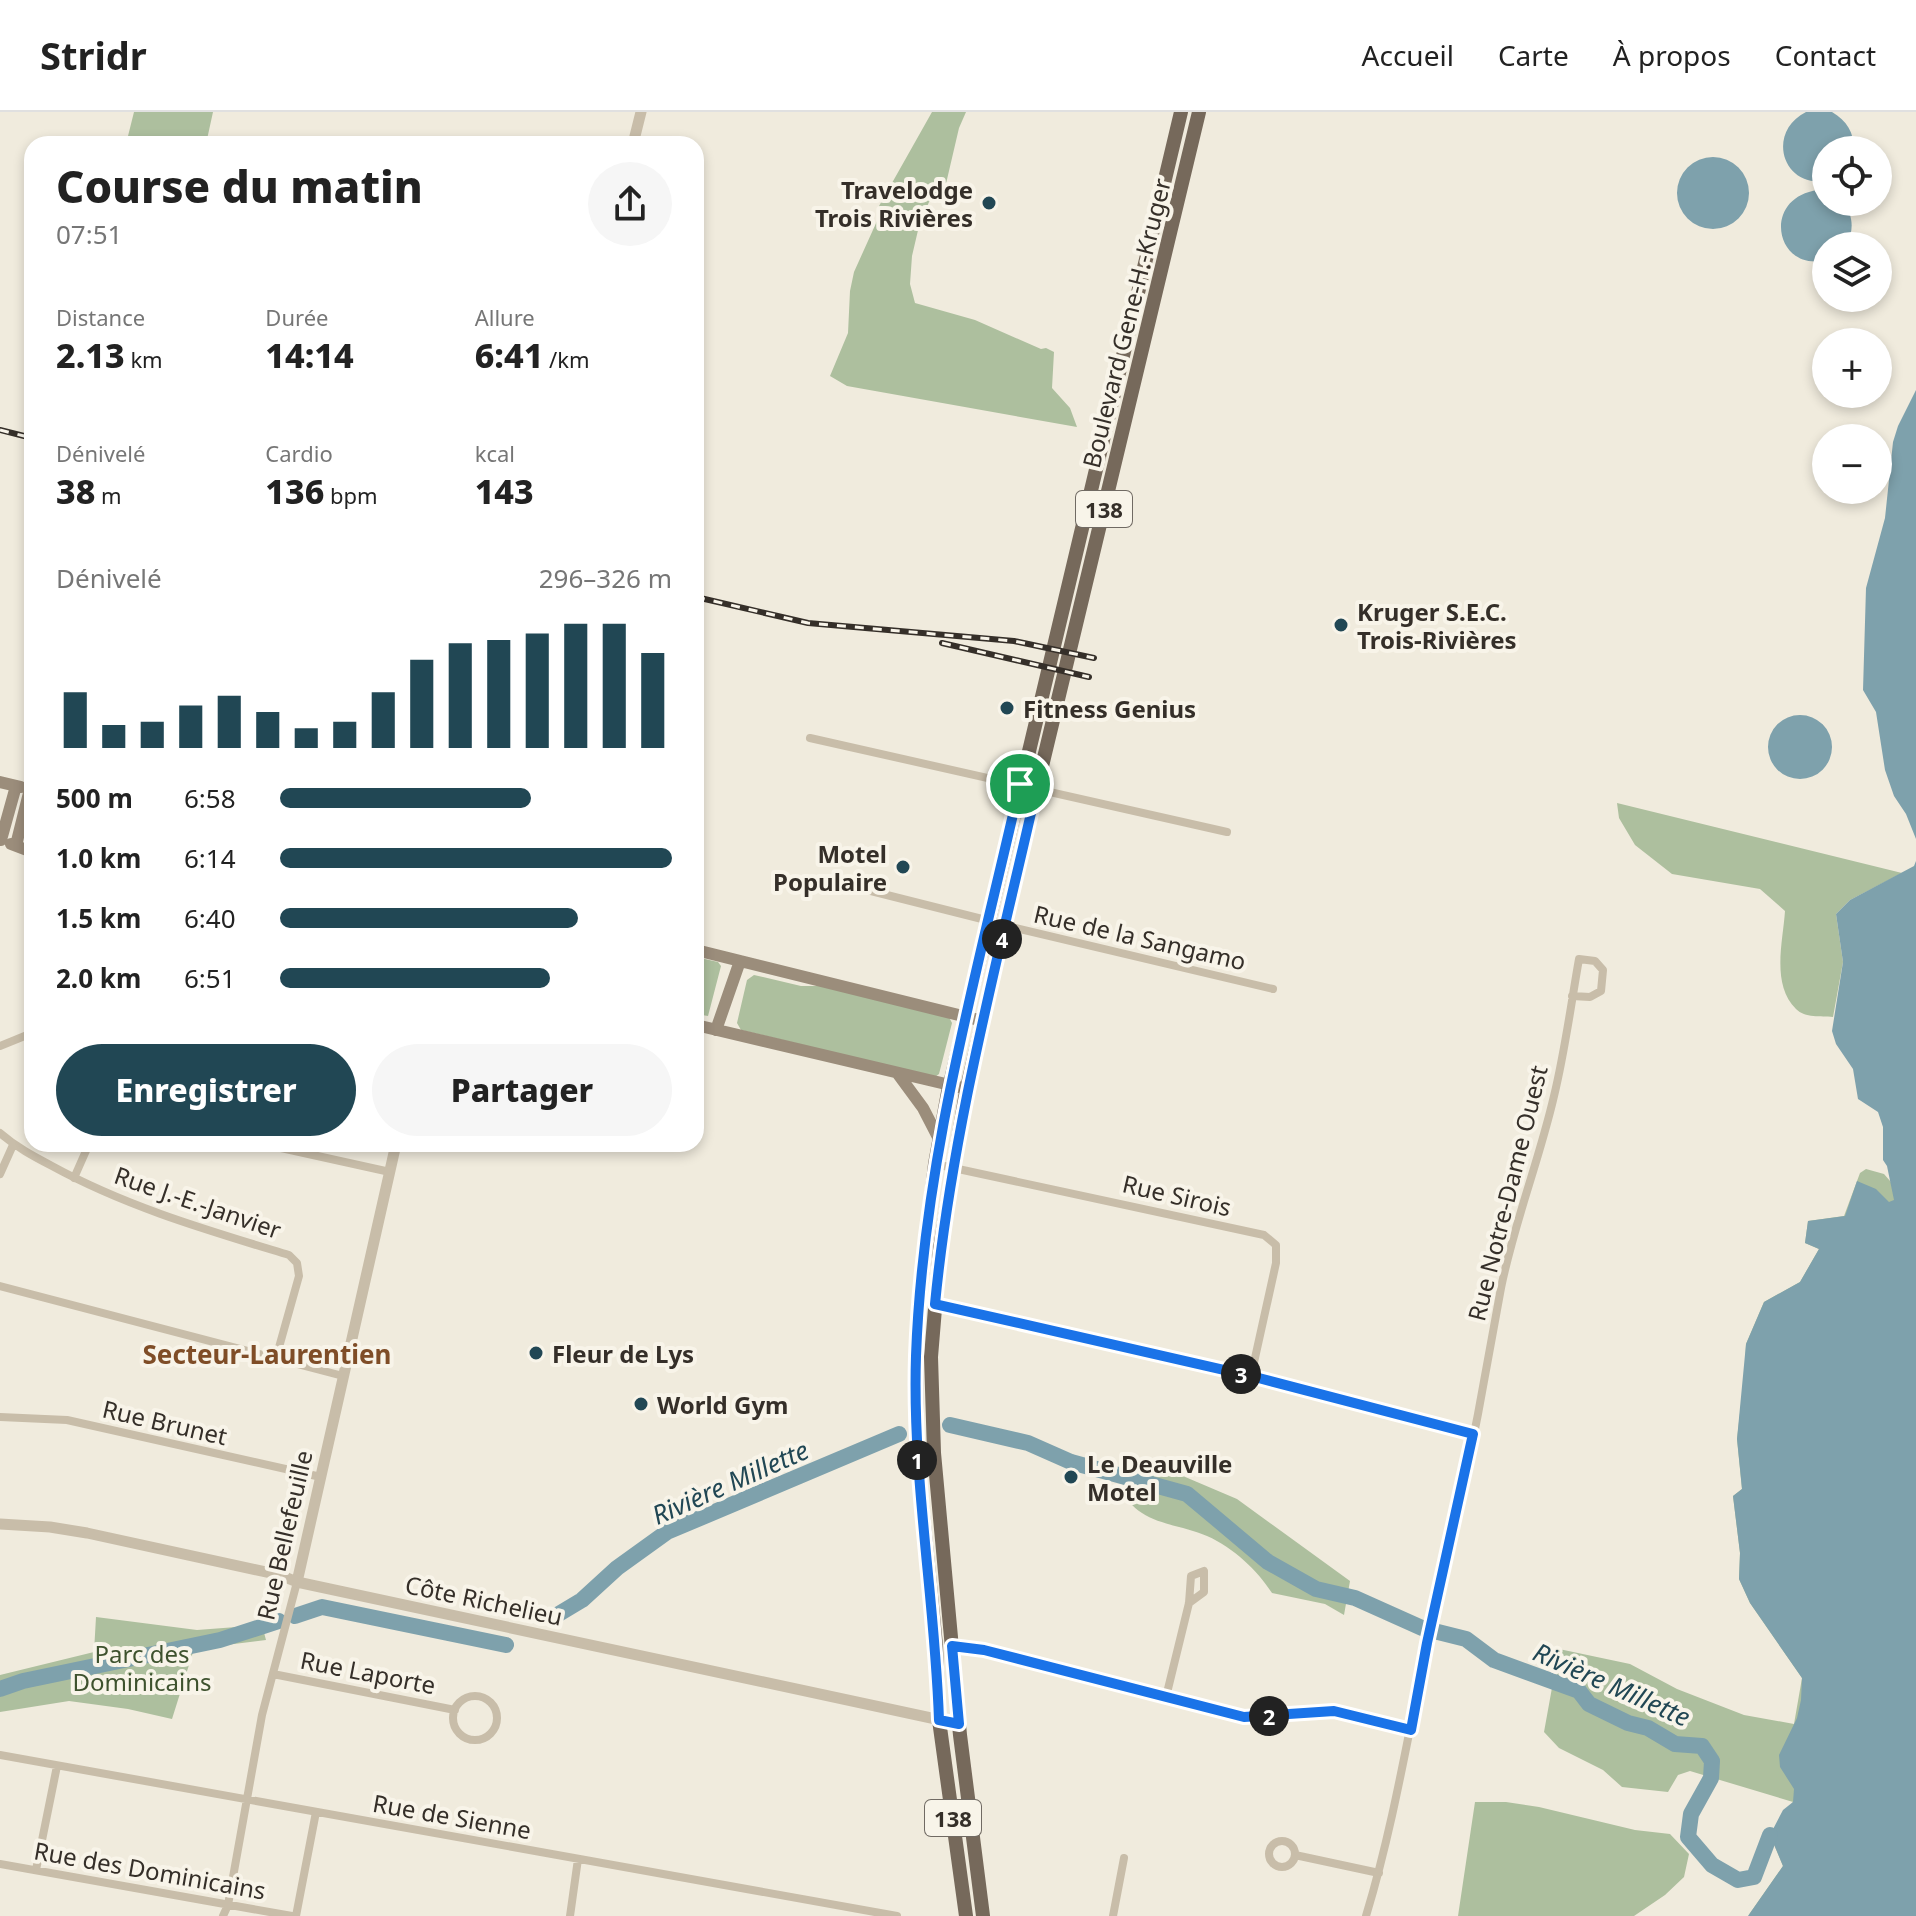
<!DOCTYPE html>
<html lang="fr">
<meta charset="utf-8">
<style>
body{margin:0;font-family:"Noto Sans",sans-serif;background:#f6f6f6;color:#222;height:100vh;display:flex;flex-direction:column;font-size:30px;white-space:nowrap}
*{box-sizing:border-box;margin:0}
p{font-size:26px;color:#767676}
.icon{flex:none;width:44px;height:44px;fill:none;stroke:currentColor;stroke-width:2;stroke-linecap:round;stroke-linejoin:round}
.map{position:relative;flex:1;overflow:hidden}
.side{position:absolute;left:24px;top:24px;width:680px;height:1016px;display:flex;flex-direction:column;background:#fff;border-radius:24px;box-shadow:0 4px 12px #0003}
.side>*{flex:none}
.controls{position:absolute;left:1812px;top:24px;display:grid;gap:16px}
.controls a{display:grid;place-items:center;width:80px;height:80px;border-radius:50%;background:#fff;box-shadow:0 4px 12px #0003;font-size:40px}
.pin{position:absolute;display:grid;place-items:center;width:68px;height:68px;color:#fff;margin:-34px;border:4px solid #fff;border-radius:50%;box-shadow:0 2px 8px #0007}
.km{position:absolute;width:40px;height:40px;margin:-20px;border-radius:50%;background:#222;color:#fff;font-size:22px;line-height:40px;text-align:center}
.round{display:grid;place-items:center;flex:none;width:84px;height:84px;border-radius:42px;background:#f6f6f6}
.summary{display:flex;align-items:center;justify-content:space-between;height:136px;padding:0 32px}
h1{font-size:44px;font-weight:800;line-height:60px}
.stats{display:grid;grid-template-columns:repeat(3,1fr);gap:12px;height:136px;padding:8px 32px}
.stats div{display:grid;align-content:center}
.stats b{font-size:34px;font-weight:800}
.stats small{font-size:22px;font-weight:400}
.stats p{font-size:22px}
.chart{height:224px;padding:16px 32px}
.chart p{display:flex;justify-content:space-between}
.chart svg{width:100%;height:144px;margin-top:8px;stroke:#214754;stroke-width:6}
.button{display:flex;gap:16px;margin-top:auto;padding:16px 32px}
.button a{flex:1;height:92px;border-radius:48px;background:#214754;color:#fff;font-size:32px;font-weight:800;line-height:92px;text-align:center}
.button a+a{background:#f6f6f6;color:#222}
ul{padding:0 32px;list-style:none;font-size:26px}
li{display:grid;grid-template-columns:128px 96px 1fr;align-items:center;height:60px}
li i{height:20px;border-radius:10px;background:#214754}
header{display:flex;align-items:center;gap:48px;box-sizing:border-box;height:112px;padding:0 40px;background:#fff;border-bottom:2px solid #e0e0e0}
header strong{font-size:38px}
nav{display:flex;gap:44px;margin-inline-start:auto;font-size:28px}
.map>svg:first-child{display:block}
.green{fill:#adbf9e}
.water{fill:#7ea1ac}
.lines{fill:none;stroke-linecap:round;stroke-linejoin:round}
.river{stroke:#7ea1ac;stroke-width:16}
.minor{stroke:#c8bda9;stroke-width:8}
.tertiary{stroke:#c8bda9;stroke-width:11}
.secondary{stroke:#9b8d7b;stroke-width:12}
.primary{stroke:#76695b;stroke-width:14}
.rail-casing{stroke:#352f29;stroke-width:6}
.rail{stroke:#f8f4e9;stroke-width:3;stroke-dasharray:9;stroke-linecap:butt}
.route-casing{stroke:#fff;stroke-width:16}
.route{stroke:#1a73e8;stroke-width:10}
.poi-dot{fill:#214754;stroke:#f8f4e9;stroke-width:3}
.labels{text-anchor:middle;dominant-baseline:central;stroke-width:8;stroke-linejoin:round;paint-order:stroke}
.shield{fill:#f8f4e9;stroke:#706a63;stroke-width:2}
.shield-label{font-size:22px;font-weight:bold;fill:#352f29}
.poi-label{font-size:24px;font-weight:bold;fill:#352f29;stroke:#f8f4e9;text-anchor:start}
.street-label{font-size:24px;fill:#352f29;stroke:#f8f4e9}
.park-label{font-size:24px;fill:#3e522e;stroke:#f8f4e9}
.neighbourhood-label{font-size:26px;font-weight:bold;fill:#7f4d27;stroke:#f8f4e9}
.water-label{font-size:26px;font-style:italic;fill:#214754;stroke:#f8f4e9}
</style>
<header>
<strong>Stridr</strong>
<nav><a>Accueil</a><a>Carte</a><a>À propos</a><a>Contact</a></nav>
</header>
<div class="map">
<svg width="1916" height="1804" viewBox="0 0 1916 1804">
<rect width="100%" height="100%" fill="#f0ebdd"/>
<path class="green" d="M134,0H213L206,32H126Z
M932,0H966L959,16L945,76L929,90L919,114L912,144L910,172L915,191L975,208L1041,237L1046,236L1054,240L1052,276L1070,296L1077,315L847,274L830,264L848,221L850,179L854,160L877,109L879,94Z
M1617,691L1902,761L1850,788L1836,802L1843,850L1833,905C1821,904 1805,906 1796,897C1771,872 1783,830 1785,799L1760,777L1672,762L1635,733L1619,706Z
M696,845L718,850L721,854L708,904L696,902Z
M754,863L801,874H822L949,905L952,911L939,962L935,965L741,918L737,911L747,868Z
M1866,1057L1884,1062L1897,1077L1902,1656L1748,1804L1783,1754L1770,1723L1793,1690L1690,1659L1678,1663L1668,1680L1622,1675L1603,1658L1559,1636L1544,1620L1559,1537L1630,1552L1677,1577L1744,1603L1794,1612L1802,1566L1750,1491L1739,1467L1740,1441L1733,1384L1742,1377L1737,1327L1745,1258L1746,1232L1764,1190L1800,1170L1819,1137L1805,1131L1808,1109L1844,1104L1860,1061Z
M1157,1353L1237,1387L1350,1469L1344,1503L1325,1492L1272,1481C1257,1458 1234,1436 1207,1424C1187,1415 1160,1413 1142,1401C1111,1382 1135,1363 1157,1353Z
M96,1505L197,1518L262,1513L266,1528L194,1537L172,1607L128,1597L69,1589L0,1600V1563L94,1540Z
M1475,1690H1506L1539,1695L1635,1718L1670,1722L1689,1742L1684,1765L1665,1783L1634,1804H1458Z"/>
<path class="water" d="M1806,0H1832C1847,9 1854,20 1854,38H1826V69C1782,76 1766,20 1806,0Z
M1677 81a36 36 0 1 1 72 0a36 36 0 1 1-72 0Z
M1818,78L1826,80V90H1843C1854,104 1854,119 1846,134H1826V148C1776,161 1760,86 1818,78Z
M1916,278V727L1906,702L1894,684L1885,658L1876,600L1863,578L1866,476L1885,406L1893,330L1898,314Z
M1768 635a32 32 0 1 1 64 0a32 32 0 1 1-64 0Z
M1916,749V1804H1748L1783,1754L1770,1723L1783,1698L1793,1690L1794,1677L1780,1655L1779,1643L1797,1606L1801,1588L1802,1566L1750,1491L1739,1467L1740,1441L1733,1384L1742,1377L1737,1327L1746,1232L1764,1190L1800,1170L1819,1137L1805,1131L1808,1109L1845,1104L1857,1069L1876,1077L1889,1090L1894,1088L1887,1054L1883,1048V1015L1878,1000L1858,987L1853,957L1836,932L1832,919L1843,850L1836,802L1850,788L1914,754Z"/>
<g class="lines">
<path class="river" d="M950,1313L1028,1331L1071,1350L1187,1382L1268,1450L1316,1477L1355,1486L1422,1516L1466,1527L1494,1548L1579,1579L1589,1592L1628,1611L1648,1616L1675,1632L1702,1634L1712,1649L1711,1666L1691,1702L1688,1725L1712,1753L1738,1768L1754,1765L1770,1723
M295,1504L322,1495L506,1533
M552,1506L582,1488L617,1456L667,1420L899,1322
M0,1577L23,1569L220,1528L279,1509"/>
<path class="minor" d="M810,626L1227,720
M859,776L990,809
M1003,813L1273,877
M0,934L32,921
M0,1021C16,1035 33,1044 52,1054C127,1095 207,1118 289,1143L297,1151L299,1164L276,1246
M263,1032L390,1060
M935,1052L1264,1123L1276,1133V1151L1251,1264
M0,1062L13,1033
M74,1066L89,1032
M0,1174L343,1264
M933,1192L1251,1264L1473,1322
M0,1305L67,1308L321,1365
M952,1534L984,1538L1244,1605L1334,1599L1411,1618
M273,1562L455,1598
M453 1606a22 22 0 1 1 44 0a22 22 0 1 1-44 0Z
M1166,1585L1189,1491L1191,1464L1204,1459V1480L1189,1491
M0,1643L897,1804
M1269 1742a13 13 0 1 1 26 0a13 13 0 1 1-26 0Z
M1295,1743L1379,1761
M0,1752L292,1804
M36,1758L57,1654
M223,1804L228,1793L262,1603L297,1470
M296,1804L316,1700
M570,1804L578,1747
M1113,1804L1124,1746
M1366,1804C1393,1715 1408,1623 1427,1532C1443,1455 1463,1379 1478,1302C1486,1260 1493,1218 1501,1176C1514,1111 1539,1049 1554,984C1565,939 1571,892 1579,847L1595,849L1603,858L1601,879L1590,885L1572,884"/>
<path class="tertiary" d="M633,32L641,0
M0,1412L50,1415L87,1421L280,1463L297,1470L959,1612
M297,1470L396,1032"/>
<path class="secondary" d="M0,670L21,675
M1,728L16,674
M11,732L32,740
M16,733L30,677
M696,838L983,909
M696,913L967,977
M716,918L740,849
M898,962L923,996L939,1027"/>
<path class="primary" d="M966,1804L939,1608L936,1533L917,1343L916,1246L919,1189L935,1052L948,980L1181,0
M983,1804L960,1623L934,1341L931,1245L940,1136L966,980L1037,675L1199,0"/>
<defs>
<path id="rail" d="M0,318L32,326
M696,485L808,511L1014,529L1094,546
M942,531L1089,565"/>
</defs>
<use href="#rail" class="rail-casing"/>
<use href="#rail" class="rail"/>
</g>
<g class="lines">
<defs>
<path id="route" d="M1020,672L1037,675C998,847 952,1017 935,1192L1251,1264L1473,1322L1427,1531L1411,1618L1334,1599L1244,1605L984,1538L952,1534L959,1612L939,1608C935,1486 912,1366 916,1244C923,1049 977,862 1020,672Z"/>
</defs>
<use href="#route" class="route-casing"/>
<use href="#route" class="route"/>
</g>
<g class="poi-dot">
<circle cx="989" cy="91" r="8"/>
<circle cx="1341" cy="513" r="8"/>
<circle cx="1007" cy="596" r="8"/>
<circle cx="903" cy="755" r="8"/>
<circle cx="536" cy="1241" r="8"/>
<circle cx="641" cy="1292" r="8"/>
<circle cx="1071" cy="1365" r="8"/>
</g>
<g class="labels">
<g class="shield">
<rect x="1076" y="379" width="56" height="36" rx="6"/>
<rect x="925" y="1688" width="56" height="36" rx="6"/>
</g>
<g class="shield-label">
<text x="1104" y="397">138</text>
<text x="953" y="1706">138</text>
</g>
<g class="poi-label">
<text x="973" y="77" text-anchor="end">Travelodge<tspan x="973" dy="28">Trois Rivières</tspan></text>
<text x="1357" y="499">Kruger S.E.C.<tspan x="1357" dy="28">Trois-Rivières</tspan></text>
<text x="1023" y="596">Fitness Genius</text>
<text x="887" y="741" text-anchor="end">Motel<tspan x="887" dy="28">Populaire</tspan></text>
<text x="552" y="1241">Fleur de Lys</text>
<text x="657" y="1292">World Gym</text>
<text x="1087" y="1351">Le Deauville<tspan x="1087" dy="28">Motel</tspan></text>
</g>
<g class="street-label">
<text transform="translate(1126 211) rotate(-76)">Boulevard Gene-H.-Kruger</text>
<text transform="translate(1140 825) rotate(13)">Rue de la Sangamo</text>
<text transform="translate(1507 1081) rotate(-76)">Rue Notre-Dame Ouest</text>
<text transform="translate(1177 1083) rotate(13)">Rue Sirois</text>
<text transform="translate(198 1090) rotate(19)">Rue J.-E.-Janvier</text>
<text transform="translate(165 1310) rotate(13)">Rue Brunet</text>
<text transform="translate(284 1423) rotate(-77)">Rue Bellefeuille</text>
<text transform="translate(484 1488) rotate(12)">Côte Richelieu</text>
<text transform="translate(368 1560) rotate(11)">Rue Laporte</text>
<text transform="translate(452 1704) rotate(10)">Rue de Sienne</text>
<text transform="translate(150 1758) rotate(10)">Rue des Dominicains</text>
</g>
<g class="park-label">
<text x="142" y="1541">Parc des<tspan x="142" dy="28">Dominicains</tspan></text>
</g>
<g class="neighbourhood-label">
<text x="267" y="1242">Secteur-Laurentien</text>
</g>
<g class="water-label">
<text transform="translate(730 1370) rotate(-24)">Rivière Millette</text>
<text transform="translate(1612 1572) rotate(24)">Rivière Millette</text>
</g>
</g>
</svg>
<div class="controls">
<a><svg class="icon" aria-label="locate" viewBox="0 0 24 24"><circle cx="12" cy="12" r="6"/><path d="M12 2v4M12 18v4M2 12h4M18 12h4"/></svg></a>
<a><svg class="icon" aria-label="layers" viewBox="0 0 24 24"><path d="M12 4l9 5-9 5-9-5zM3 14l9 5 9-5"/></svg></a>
<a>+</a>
<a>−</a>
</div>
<div class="pin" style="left:1020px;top:672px;background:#1e9e55"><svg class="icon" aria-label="arrive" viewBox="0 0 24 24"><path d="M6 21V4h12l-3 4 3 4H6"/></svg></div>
<b class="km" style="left:917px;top:1348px">1</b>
<b class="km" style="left:1269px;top:1604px">2</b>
<b class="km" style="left:1241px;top:1262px">3</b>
<b class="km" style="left:1002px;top:827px">4</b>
<section class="side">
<div class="summary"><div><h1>Course du matin</h1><p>07:51</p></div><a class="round"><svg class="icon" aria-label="share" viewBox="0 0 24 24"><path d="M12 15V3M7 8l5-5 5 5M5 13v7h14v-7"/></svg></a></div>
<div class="stats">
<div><p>Distance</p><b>2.13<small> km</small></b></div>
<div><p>Durée</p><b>14:14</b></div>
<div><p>Allure</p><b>6:41<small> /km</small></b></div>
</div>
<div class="stats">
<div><p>Dénivelé</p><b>38<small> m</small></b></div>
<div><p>Cardio</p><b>136<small> bpm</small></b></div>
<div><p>kcal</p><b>143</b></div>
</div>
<div class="chart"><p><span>Dénivelé</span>296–326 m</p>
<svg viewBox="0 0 160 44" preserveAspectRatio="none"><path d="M5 44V27M15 44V37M25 44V36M35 44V31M45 44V28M55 44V33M65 44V38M75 44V36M85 44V27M95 44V17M105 44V12M115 44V11M125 44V9M135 44V6M145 44V6M155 44V15"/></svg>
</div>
<ul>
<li><b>500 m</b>6:58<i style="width:64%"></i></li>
<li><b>1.0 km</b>6:14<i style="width:100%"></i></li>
<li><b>1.5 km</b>6:40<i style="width:76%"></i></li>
<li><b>2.0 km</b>6:51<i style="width:69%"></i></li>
</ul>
<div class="button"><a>Enregistrer</a><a>Partager</a></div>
</section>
</div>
